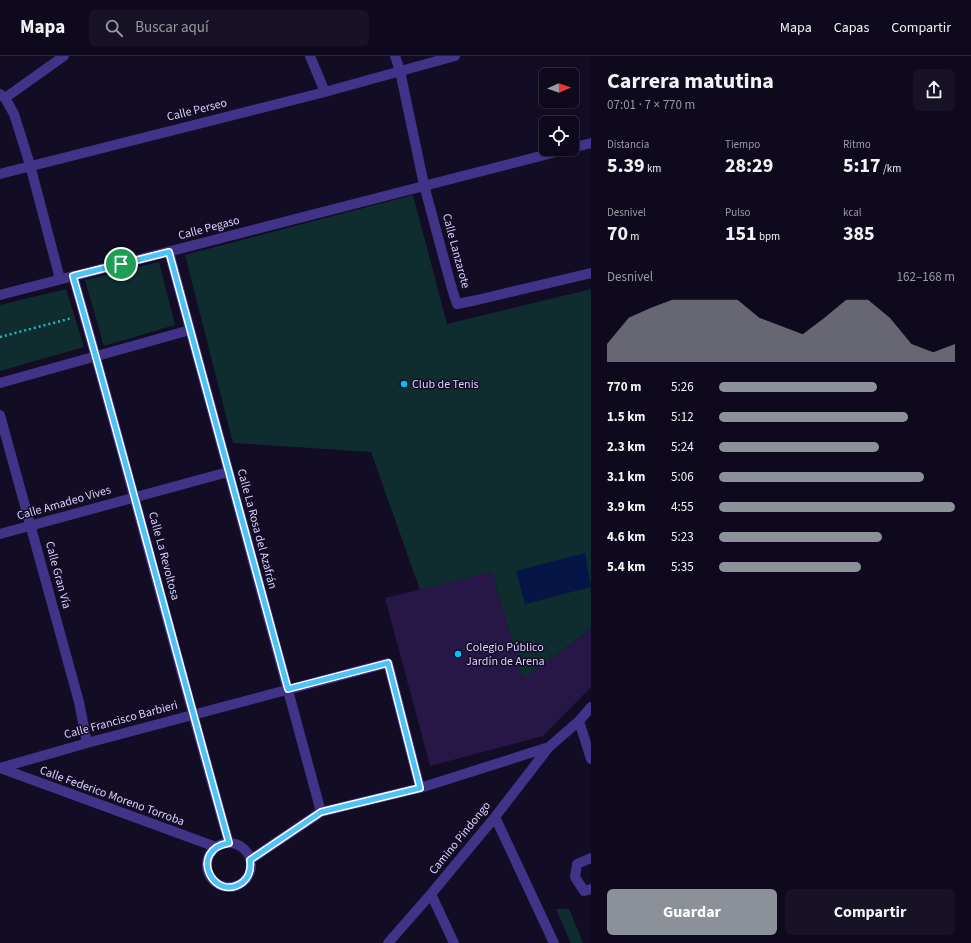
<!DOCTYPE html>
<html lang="es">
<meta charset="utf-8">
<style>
body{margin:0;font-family:"Source Sans 3",sans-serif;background:#171225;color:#f1f3f6;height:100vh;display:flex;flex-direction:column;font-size:15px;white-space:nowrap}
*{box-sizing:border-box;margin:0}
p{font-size:13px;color:#9b9aa3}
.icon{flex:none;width:22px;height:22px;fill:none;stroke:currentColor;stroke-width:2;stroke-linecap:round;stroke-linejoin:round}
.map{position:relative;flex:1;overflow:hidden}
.sheet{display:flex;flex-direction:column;background:#0e091c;width:380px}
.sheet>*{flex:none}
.needle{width:26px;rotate:88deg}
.fabs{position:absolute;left:539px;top:12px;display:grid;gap:8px}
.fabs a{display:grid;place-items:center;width:40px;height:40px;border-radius:6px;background:#0e091c;box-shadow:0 1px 3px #0004,0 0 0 1px #2e2a3b;font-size:20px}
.pin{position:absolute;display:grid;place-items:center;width:34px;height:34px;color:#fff;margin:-17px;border:2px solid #fff;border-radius:50%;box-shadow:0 1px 4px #0007}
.round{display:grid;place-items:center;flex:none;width:42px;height:42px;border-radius:6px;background:#171225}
.headline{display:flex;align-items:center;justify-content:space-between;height:68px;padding:0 16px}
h1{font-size:22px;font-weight:700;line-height:30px}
.figures{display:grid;grid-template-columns:repeat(3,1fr);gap:6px;height:68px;padding:4px 16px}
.figures div{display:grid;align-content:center}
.figures b{font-size:20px;font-weight:700}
.figures small{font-size:11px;font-weight:400}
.figures p{font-size:11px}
.chart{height:112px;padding:8px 16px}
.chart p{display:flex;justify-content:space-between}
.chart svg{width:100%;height:72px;margin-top:4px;fill:#8c9099;opacity:.7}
.button{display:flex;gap:8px;margin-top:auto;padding:8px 16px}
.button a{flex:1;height:46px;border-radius:6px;background:#8c9099;color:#fff;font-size:16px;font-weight:700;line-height:46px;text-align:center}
.button a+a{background:#171225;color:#f1f3f6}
ul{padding:0 16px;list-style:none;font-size:13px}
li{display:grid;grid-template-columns:64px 48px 1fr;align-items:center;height:30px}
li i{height:10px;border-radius:5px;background:#8c9099}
header{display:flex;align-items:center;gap:24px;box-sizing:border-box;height:56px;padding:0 20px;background:#0e091c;border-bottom:1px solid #2e2a3b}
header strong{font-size:19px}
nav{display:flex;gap:22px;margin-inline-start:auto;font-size:14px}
.search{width:280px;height:36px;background:#171225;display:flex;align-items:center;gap:10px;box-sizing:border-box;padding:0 14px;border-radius:6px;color:#9b9aa3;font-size:15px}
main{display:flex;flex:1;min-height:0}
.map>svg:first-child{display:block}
.green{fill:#0f2d2f}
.water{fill:#051545}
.building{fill:#261747}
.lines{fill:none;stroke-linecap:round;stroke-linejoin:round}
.path{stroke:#24b7bf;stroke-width:2.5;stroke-dasharray:2 3;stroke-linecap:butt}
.minor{stroke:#403388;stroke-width:10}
.route-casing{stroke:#fff;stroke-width:8}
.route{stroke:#4fc3f7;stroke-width:5}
.poi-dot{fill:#00c5fb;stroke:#130c25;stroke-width:1.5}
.labels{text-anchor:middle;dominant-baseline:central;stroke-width:3;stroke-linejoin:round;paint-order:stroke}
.street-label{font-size:12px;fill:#dbd0ff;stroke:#130c25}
.poi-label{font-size:12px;fill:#dbd0ff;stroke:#130c25;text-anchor:start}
</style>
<header>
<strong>Mapa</strong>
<div class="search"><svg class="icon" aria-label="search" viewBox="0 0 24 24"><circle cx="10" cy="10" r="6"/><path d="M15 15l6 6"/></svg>Buscar aquí</div>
<nav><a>Mapa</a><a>Capas</a><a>Compartir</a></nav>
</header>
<main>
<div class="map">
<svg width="591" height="887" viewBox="0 0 591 887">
<rect width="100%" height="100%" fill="#130c25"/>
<path class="green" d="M413,139L447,268L591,233V573L523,623L492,516L420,534L371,396L233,387L185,199Z
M159,206L175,269L104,290L85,224Z
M66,233L84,291L0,315V249Z
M556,853H569L583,887H571Z"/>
<path class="water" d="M585,497L591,531L525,548L516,515Z"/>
<path class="building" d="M492,516L523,623L591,573V631L543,680L430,710L385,542Z"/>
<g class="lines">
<path class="path" d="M0,281L72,262"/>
<path class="minor" d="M310,0L325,36
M395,0L400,15L424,129L452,233L457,248L477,244L591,217
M0,38L5,42L14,58L20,77L30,109L60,223
M5,42L64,0
M572,92L591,87
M0,118L325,36L455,0
M169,196L321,756
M73,220C127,408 175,598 229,787
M0,239L568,93
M0,327L190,274
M0,359L79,646L87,687
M0,478L228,416
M579,665L591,703
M0,712L87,687L388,607L420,732
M0,712L216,791
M495,761L554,887
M207 809a22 22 0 1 1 44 0a22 22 0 1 1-44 0Z
M591,802L577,808L575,821L584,835L591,833
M250,804L321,756L420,732L549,691
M431,838L454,887
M388,887L431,838L495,761L549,691L579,665L591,651"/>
</g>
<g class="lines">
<defs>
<path id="route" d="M169,196L288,633L388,607L420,732L321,756L250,804C251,812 250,820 243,826C214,848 187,794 229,787C176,598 127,408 73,220Z"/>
</defs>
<use href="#route" class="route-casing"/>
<use href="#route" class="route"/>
</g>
<g class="poi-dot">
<circle cx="404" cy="328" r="4"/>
<circle cx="458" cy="598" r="4"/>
</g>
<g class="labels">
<g class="street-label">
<text transform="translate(197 54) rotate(-14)">Calle Perseo</text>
<text transform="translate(209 172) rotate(-15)">Calle Pegaso</text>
<text transform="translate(456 195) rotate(75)">Calle Lanzarote</text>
<text transform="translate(64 447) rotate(-16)">Calle Amadeo Vives</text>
<text transform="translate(257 473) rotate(75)">Calle La Rosa del Azafrán</text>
<text transform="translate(164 500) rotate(75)">Calle La Revoltosa</text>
<text transform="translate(58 519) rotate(75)">Calle Gran Vía</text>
<text transform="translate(121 664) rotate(-15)">Calle Francisco Barbieri</text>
<text transform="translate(112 740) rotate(20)">Calle Federico Moreno Torroba</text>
<text transform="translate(460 782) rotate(-51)">Camino Pindongo</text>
</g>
<g class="poi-label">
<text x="412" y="328">Club de Tenis</text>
<text x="466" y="591">Colegio Público<tspan x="466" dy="14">Jardín de Arena</tspan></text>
</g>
</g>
</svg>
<div class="fabs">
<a><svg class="needle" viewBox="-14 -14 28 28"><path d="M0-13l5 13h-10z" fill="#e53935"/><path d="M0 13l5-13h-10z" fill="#9b9aa3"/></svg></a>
<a><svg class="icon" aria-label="locate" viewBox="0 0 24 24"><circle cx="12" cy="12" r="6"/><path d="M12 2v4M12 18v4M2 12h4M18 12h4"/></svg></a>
</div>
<div class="pin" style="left:121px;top:208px;background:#1e9e55"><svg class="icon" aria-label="arrive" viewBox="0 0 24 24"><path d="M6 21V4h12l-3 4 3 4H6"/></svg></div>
</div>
<section class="sheet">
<div class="headline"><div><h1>Carrera matutina</h1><p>07:01 · 7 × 770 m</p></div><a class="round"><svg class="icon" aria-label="share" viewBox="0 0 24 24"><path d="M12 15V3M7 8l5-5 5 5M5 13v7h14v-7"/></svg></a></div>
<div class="figures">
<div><p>Distancia</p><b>5.39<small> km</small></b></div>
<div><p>Tiempo</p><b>28:29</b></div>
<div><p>Ritmo</p><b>5:17<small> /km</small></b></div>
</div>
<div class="figures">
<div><p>Desnivel</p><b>70<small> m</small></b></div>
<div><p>Pulso</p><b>151<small> bpm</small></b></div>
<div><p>kcal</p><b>385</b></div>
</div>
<div class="chart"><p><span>Desnivel</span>162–168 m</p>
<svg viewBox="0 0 160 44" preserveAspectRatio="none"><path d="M0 44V33L10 17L20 11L30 6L40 6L50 6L60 6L70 17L80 22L90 27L100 17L110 6L120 6L130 17L140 33L150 38L160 33V44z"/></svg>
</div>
<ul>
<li><b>770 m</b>5:26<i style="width:67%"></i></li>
<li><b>1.5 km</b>5:12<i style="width:80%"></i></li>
<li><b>2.3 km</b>5:24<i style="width:68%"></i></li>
<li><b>3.1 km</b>5:06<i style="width:87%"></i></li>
<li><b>3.9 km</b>4:55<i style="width:100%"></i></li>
<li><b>4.6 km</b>5:23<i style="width:69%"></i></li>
<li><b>5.4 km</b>5:35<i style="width:60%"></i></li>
</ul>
<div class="button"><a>Guardar</a><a>Compartir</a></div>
</section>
</main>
